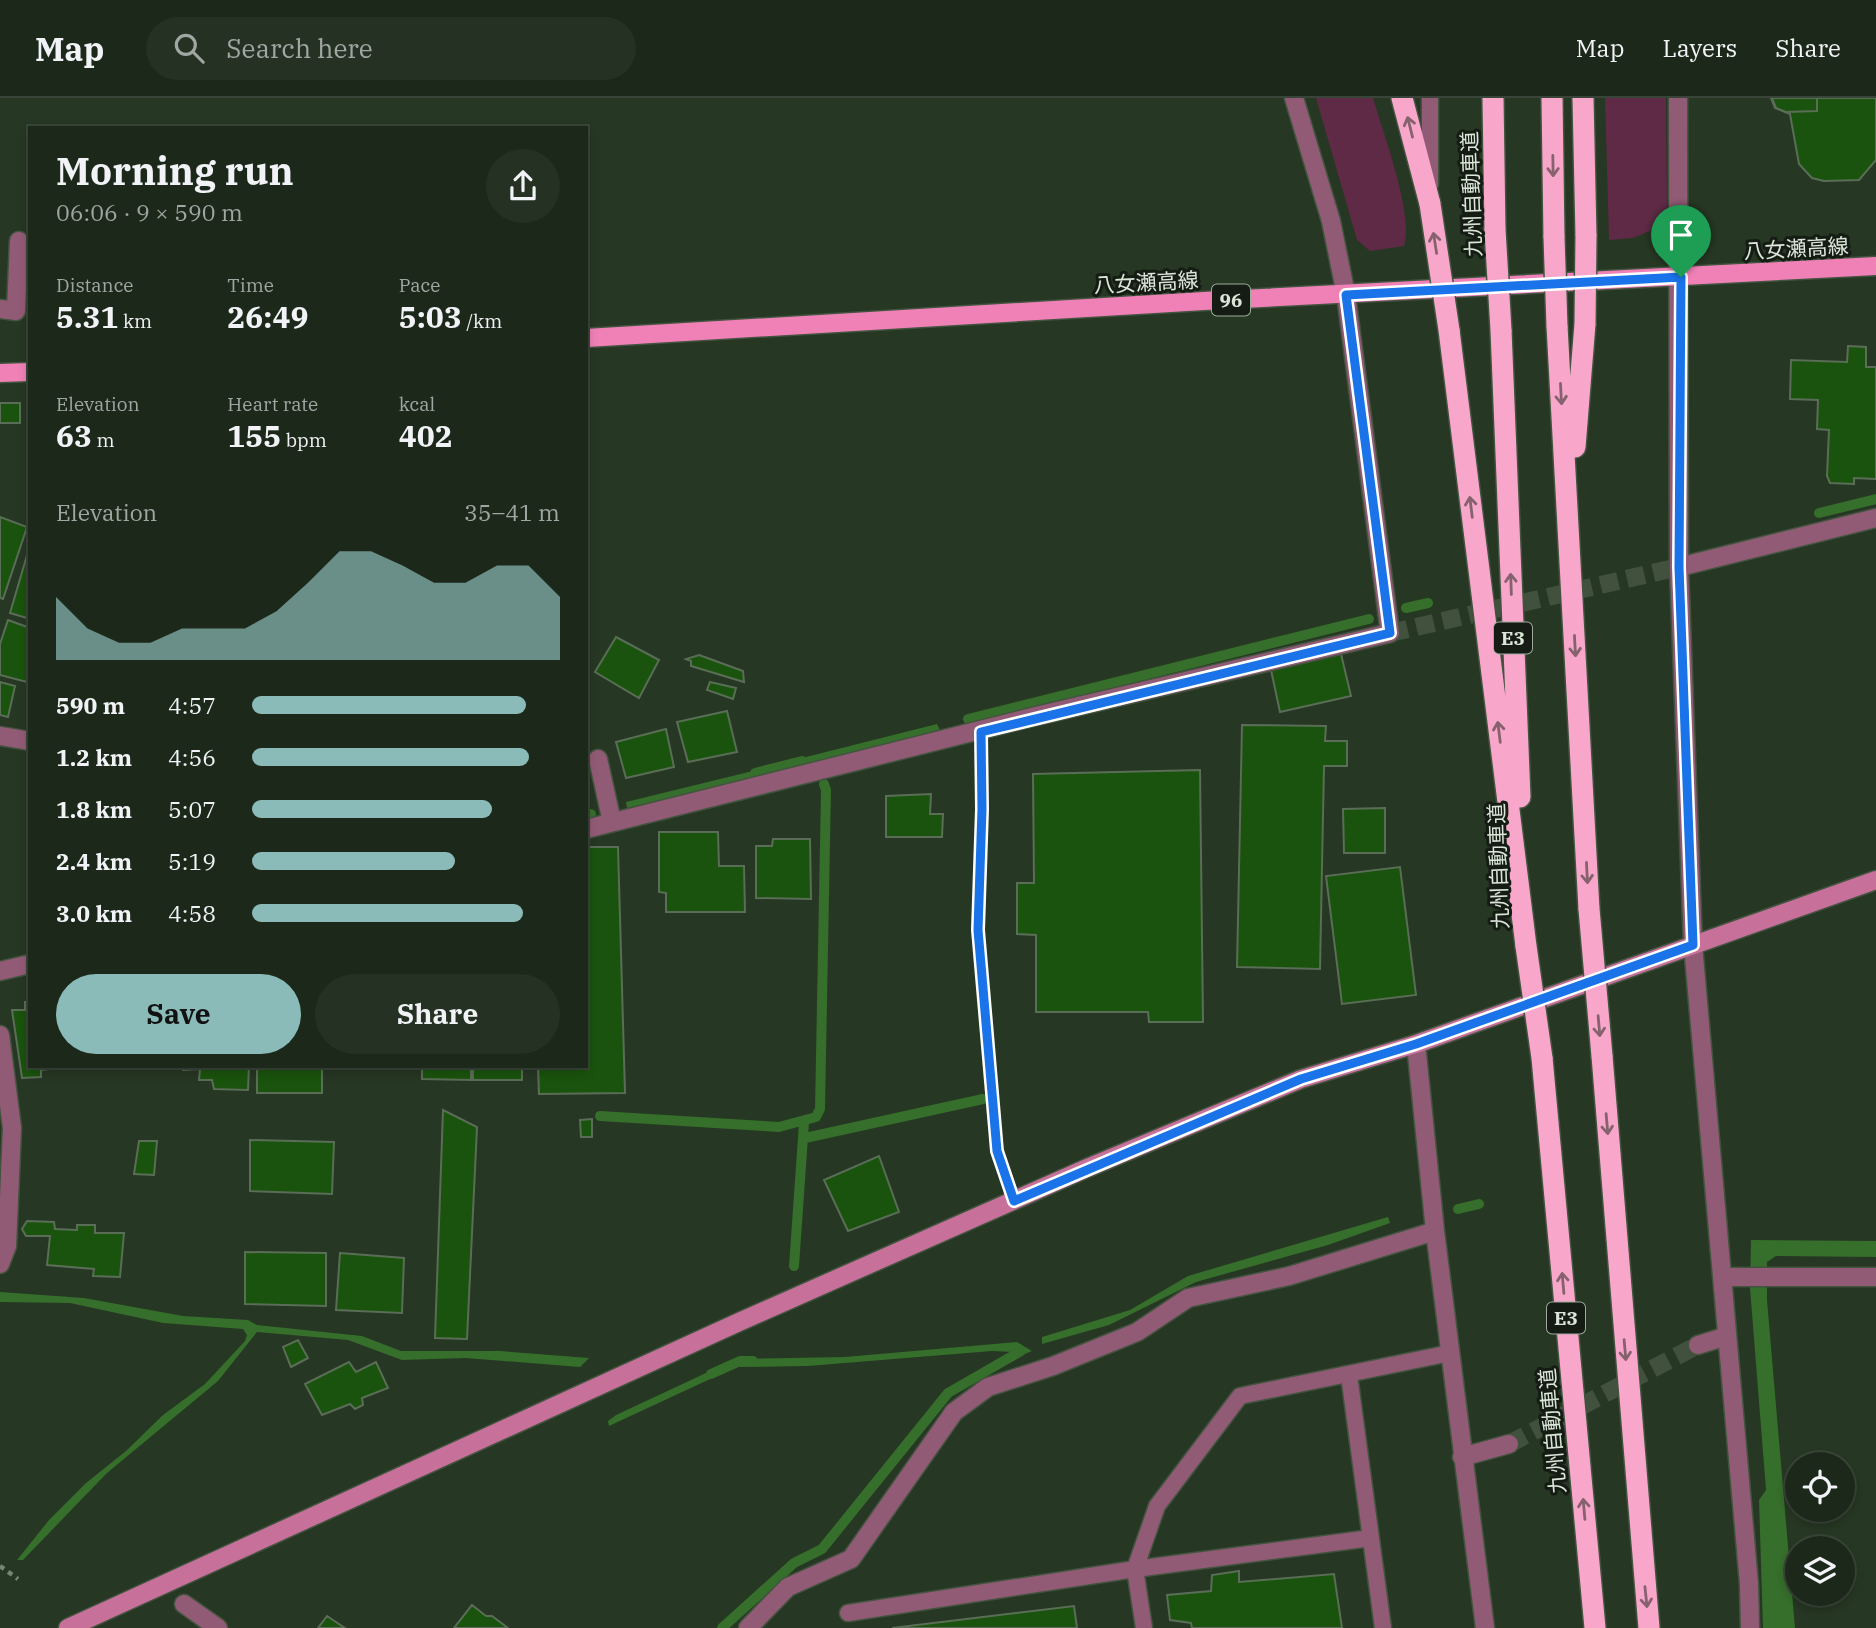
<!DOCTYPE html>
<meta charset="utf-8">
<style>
body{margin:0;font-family:"IBM Plex Serif","Noto Sans JP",serif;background:#253123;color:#f1f3f6;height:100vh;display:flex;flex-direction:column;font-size:26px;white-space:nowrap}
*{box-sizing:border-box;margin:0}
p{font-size:23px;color:#a0a6a2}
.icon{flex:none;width:38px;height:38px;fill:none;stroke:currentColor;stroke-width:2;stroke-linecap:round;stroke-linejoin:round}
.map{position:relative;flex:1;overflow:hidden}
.drawer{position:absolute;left:28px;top:28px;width:560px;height:942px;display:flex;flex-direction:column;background:#1c291a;border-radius:0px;box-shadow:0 4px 10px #0003,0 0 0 2px #3a4539}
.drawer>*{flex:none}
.buttons{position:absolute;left:1785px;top:1354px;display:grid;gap:14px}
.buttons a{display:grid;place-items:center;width:70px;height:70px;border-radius:50%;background:#1c291a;box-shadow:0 4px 10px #0003,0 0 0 2px #3a4539;font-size:35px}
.pin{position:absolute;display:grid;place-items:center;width:60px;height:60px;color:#fff;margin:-72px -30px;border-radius:50% 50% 50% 0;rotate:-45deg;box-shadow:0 0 7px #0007}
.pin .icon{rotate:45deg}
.round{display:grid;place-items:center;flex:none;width:74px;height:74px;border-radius:37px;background:#253123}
.head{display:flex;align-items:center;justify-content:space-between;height:119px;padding:0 28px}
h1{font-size:38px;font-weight:700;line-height:52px}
.figures{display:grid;grid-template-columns:repeat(3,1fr);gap:10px;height:119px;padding:7px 28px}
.figures div{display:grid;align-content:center}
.figures b{font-size:30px;font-weight:700}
.figures small{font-size:19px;font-weight:400}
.figures p{font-size:19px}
.chart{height:196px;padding:14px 28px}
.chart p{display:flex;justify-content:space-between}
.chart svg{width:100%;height:126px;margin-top:7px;fill:#8bbbb9;opacity:.7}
.button{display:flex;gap:14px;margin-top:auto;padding:14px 28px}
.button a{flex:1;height:80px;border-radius:42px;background:#8bbbb9;color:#111;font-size:28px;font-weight:700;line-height:80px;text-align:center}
.button a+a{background:#253123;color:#f1f3f6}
ul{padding:0 28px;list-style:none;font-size:23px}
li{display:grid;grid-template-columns:112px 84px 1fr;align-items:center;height:52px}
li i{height:18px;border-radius:9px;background:#8bbbb9}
header{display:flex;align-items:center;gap:42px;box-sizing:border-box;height:98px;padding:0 35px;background:#1c291a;border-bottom:2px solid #3a4539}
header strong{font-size:33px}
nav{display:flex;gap:38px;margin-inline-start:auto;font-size:24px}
.search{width:490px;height:63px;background:#253123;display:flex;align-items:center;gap:18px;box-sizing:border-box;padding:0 24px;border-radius:38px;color:#a0a6a2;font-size:26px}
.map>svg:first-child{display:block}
.green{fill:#5f2a45}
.water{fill:#366e2b}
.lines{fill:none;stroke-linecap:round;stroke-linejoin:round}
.stream{stroke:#366e2b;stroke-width:10}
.building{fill:#1a530d;stroke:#5a6d56;stroke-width:2}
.street-tunnel{stroke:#41513e;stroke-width:18;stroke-dasharray:18 9;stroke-linecap:butt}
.lane-casing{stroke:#435340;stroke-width:19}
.street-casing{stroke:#435340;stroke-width:21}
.secondary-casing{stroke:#435340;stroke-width:21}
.primary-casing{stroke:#435340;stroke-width:21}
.highway-casing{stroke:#435340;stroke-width:24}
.path{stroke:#778675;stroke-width:4.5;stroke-dasharray:5 5;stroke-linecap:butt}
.lane{stroke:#925b75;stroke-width:16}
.street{stroke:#925b75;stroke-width:18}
.secondary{stroke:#c7719a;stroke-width:18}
.primary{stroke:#f081b7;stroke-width:18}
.highway{stroke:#f8a7cb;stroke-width:21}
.highway-bridge-casing{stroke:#435340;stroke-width:24;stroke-linecap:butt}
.highway-bridge{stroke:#f8a7cb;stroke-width:21}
.oneway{stroke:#86626f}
.route-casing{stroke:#fff;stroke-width:14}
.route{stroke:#1a73e8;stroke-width:9}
.labels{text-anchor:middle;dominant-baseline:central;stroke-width:6;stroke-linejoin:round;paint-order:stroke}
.shield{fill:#141c13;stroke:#9fa99e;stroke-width:2}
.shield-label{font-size:19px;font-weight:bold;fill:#dbe6d9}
.street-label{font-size:21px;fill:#dbe6d9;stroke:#141c13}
</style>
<header>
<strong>Map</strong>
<div class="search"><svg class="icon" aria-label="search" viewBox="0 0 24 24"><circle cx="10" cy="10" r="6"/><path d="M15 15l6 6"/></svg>Search here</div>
<nav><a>Map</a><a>Layers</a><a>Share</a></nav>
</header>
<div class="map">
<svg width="1876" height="1530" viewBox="0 0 1876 1530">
<rect width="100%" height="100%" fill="#263723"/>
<path class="green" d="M1316,0H1373C1383,35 1414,116 1404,148L1370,153L1357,142Z
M1605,0H1666L1667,113L1652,132L1633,140L1609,142Z"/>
<path class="water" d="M937,626L940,632L792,671L790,663Z
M765,670L766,677L627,710L626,704Z
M1388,1119L1390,1125L1328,1147L1196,1184L1109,1227L1042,1246V1239L1130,1212L1188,1178Z
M1751,1142L1876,1143V1159L1776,1158L1767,1164V1202L1795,1530H1763L1759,1402L1766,1392L1750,1190Z
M0,1194L84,1200L183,1218L248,1222L257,1227L362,1238L401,1253H500L589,1260L580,1269L465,1260L402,1262L348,1242L257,1234L218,1283L107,1375L23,1462H17L49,1422L86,1385L126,1353L163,1317L205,1286L245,1243L247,1237L243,1231L163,1225L70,1205L0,1204Z
M1017,1244L1032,1253L1017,1259L1014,1254L992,1253L808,1268L740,1269V1261L845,1259Z
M721,1268V1276L609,1328L608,1323L616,1317Z"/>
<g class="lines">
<path class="stream" d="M1819,415L1876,401
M1406,510L1428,505
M968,621L1369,521
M755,675L802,663
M586,718L591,716
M600,1018L779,1029L816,1019L820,1011L826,692L824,686
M805,1040L983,1001
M1458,1111L1479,1106
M794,1168L804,1025
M711,1276L740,1263H753
M722,1530L794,1465L822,1451L948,1295L1021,1253"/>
</g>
<path class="building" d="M1771,0H1876V62L1859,82L1824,83L1812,80L1799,66L1790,16L1775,10Z
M1817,0V13L1786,14L1776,10L1772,0Z
M1848,248L1866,249V269H1876V381L1854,380V386L1830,385L1827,378L1829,332L1817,331L1818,302L1790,301L1791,262L1847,264Z
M0,305H20V325H0Z
M27,349H30V408H27Z
M0,419L27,429L3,501L0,500Z
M30,447V521L10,515Z
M8,522L30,530L27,584L0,577V546Z
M616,539L659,562L639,600L595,574Z
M1341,556L1351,598L1280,614L1271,572Z
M699,557L743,573L744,584L691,568V563L686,561Z
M0,584L15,588L8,619L0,617Z
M710,584L736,590L733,601L707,592Z
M727,613L737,654L688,664L677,624Z
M1242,627L1326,628L1325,643H1347V668H1324L1320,871L1237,869Z
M666,631L674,669L626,680L616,644Z
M1200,672L1203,924H1149L1148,914H1036V837L1017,836V785H1034L1033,676Z
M931,696L930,716H943L942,739H886V698Z
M1385,710V755H1344L1343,711Z
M659,734H718L719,768H744L745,814H666V795L659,794Z
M773,741H810L811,801L756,800V748H772Z
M586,749H618L625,995L539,996L538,968H586Z
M1400,769L1416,897L1342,906L1326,778Z
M25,904H30V968H75L41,972V979L22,980L12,912H25Z
M183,968H249L248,992L214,991L212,982H199L200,971L183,972Z
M257,968H322V995H257Z
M422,968H471V982L422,981Z
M473,968H522V982H473Z
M443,1012L477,1029L467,1241L435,1240Z
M592,1021V1039H581L580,1022Z
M250,1042L334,1044L332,1096L250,1093Z
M139,1043H157L154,1077L134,1076Z
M879,1058L899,1114L848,1133L824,1082Z
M27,1123L54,1124L55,1131L77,1132V1127H95V1135H124L120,1179L93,1178L94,1171L47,1167L50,1138H26L22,1131Z
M245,1154L326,1155V1208L245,1206Z
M340,1155L404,1160L402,1215L336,1212Z
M298,1242L308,1260L291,1269L283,1249Z
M349,1264L356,1274L376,1264L388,1290L362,1300L363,1307L355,1311L350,1306L322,1317L305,1286Z
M1239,1473V1484L1334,1476L1342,1530H1192L1191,1525L1170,1522L1167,1497L1211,1493L1212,1477Z
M472,1507L486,1518H492L508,1530H454Z
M1074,1508L1077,1530H892Z
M327,1518L345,1530H318Z"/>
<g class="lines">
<path class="street-tunnel" d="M1390,535L1679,469
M1509,1346L1698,1247"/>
<defs>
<path id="lane" d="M1430,86V0
M1349,1277L1383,1530
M848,1515L1135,1471L1371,1440
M1144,1530L1135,1471L1157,1408L1240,1298L1450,1255"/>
<path id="street" d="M1678,0L1679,469L1693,847L1749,1486L1750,1530
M0,211L16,213L19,143
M1679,469L1876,420
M0,638L30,643
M598,661L612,724
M586,731L1036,618L1390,535L1346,197L1331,123L1294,0
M0,873L30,866
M0,937L12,1030L7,1148L0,1166
M1416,946L1435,1133L1485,1530
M1722,1179H1876
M1698,1247L1727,1238
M1462,1359L1509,1346
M184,1506L218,1530
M748,1530L788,1489L851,1461L954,1314L988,1289L1053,1268L1137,1234L1188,1200L1289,1178L1435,1133"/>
<path id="secondary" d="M68,1530L739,1224L1087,1070L1301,981L1416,946L1876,782"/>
<path id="primary" d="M586,240L1204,203L1876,168
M0,275L30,274"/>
<path id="highway" d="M1402,0L1430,106
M1493,0L1495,132
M1552,0L1554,139
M1583,0L1586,138
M1557,228L1589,811
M1449,232L1526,848
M1501,232L1520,699
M1575,349L1585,226
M1602,958L1649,1530
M1542,960L1595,1530"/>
</defs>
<use href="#lane" class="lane-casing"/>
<use href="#street" class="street-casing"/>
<use href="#secondary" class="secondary-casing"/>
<use href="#primary" class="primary-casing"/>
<use href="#highway" class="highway-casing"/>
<path class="path" d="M981,655L978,832L997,1053L1006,1078
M0,1468L18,1481"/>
<use href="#lane" class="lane"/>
<use href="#street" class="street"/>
<use href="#secondary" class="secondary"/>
<use href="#primary" class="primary"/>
<use href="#highway" class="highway"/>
<defs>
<path id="highway-bridge" d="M1430,106L1449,232
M1495,132L1501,232
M1554,139L1557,228
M1585,226L1586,138
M1589,811L1602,958
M1526,848L1542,960"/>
</defs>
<use href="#highway-bridge" class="highway-bridge-casing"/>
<use href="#highway-bridge" class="highway-bridge"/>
</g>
<defs><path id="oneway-shaft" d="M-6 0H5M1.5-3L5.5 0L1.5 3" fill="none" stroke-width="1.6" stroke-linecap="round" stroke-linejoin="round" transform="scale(1.75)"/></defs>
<g class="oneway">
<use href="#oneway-shaft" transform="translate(1410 29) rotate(-104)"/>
<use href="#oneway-shaft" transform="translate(1553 68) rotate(89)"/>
<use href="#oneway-shaft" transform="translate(1435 145) rotate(-99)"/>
<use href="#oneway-shaft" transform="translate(1561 296) rotate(87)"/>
<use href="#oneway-shaft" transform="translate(1471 409) rotate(-97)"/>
<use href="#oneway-shaft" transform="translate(1511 486) rotate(-92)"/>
<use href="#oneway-shaft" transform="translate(1575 548) rotate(87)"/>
<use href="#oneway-shaft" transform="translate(1499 634) rotate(-97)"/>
<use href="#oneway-shaft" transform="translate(1587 775) rotate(87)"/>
<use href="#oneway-shaft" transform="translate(1599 928) rotate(85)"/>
<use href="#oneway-shaft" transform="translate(1607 1026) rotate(85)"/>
<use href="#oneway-shaft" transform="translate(1563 1185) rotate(-95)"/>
<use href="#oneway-shaft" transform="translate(1625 1252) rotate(85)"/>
<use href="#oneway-shaft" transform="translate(1584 1411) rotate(-95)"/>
<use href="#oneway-shaft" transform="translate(1646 1499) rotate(84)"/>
</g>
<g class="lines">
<defs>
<path id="route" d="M1681,179L1679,469L1693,847L1416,946L1301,981L1014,1103L997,1053L978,832L982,711L981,634L1390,535L1346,197Z"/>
</defs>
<use href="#route" class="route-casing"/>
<use href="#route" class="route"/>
</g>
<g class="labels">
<g class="shield">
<rect x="1212" y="186.5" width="38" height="31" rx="5"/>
<rect x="1494" y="524.5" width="38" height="31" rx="5"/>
<rect x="1547" y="1204.5" width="38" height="31" rx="5"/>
</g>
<g class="shield-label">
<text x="1231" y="202">96</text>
<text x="1513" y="540">E3</text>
<text x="1566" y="1220">E3</text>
</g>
<g class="street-label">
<text transform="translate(1471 96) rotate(-92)">九州自動車道</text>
<text transform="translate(1796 150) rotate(-3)">八女瀬高線</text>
<text transform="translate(1146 184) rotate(-3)">八女瀬高線</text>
<text transform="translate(1498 768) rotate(-92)">九州自動車道</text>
<text transform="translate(1552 1333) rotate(-95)">九州自動車道</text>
</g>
</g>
</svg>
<div class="buttons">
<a><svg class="icon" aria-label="locate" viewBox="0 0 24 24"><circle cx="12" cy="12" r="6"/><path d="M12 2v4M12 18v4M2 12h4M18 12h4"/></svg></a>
<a><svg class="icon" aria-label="layers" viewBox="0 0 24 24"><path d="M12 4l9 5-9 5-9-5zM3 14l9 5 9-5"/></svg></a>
</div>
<div class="pin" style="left:1681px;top:179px;background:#1e9e55"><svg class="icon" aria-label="arrive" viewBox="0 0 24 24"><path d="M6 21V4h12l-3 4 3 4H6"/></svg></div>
<section class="drawer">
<div class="head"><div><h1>Morning run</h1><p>06:06 · 9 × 590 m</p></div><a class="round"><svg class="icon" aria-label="share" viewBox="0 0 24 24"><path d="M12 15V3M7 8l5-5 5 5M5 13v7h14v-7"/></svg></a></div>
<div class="figures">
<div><p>Distance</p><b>5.31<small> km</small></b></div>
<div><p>Time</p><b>26:49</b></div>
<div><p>Pace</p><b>5:03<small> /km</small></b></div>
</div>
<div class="figures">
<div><p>Elevation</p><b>63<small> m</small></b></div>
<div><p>Heart rate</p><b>155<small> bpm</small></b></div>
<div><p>kcal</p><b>402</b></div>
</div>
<div class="chart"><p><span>Elevation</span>35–41 m</p>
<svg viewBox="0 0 160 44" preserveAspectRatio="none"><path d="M0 44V22L10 33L20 38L30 38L40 33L50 33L60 33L70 27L80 17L90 6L100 6L110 11L120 17L130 17L140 11L150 11L160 22V44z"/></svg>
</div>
<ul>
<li><b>590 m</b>4:57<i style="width:89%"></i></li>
<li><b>1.2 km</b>4:56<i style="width:90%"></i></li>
<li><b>1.8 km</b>5:07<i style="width:78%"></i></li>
<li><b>2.4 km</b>5:19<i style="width:66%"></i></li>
<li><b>3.0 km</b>4:58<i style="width:88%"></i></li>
</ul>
<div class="button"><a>Save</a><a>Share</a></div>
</section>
</div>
